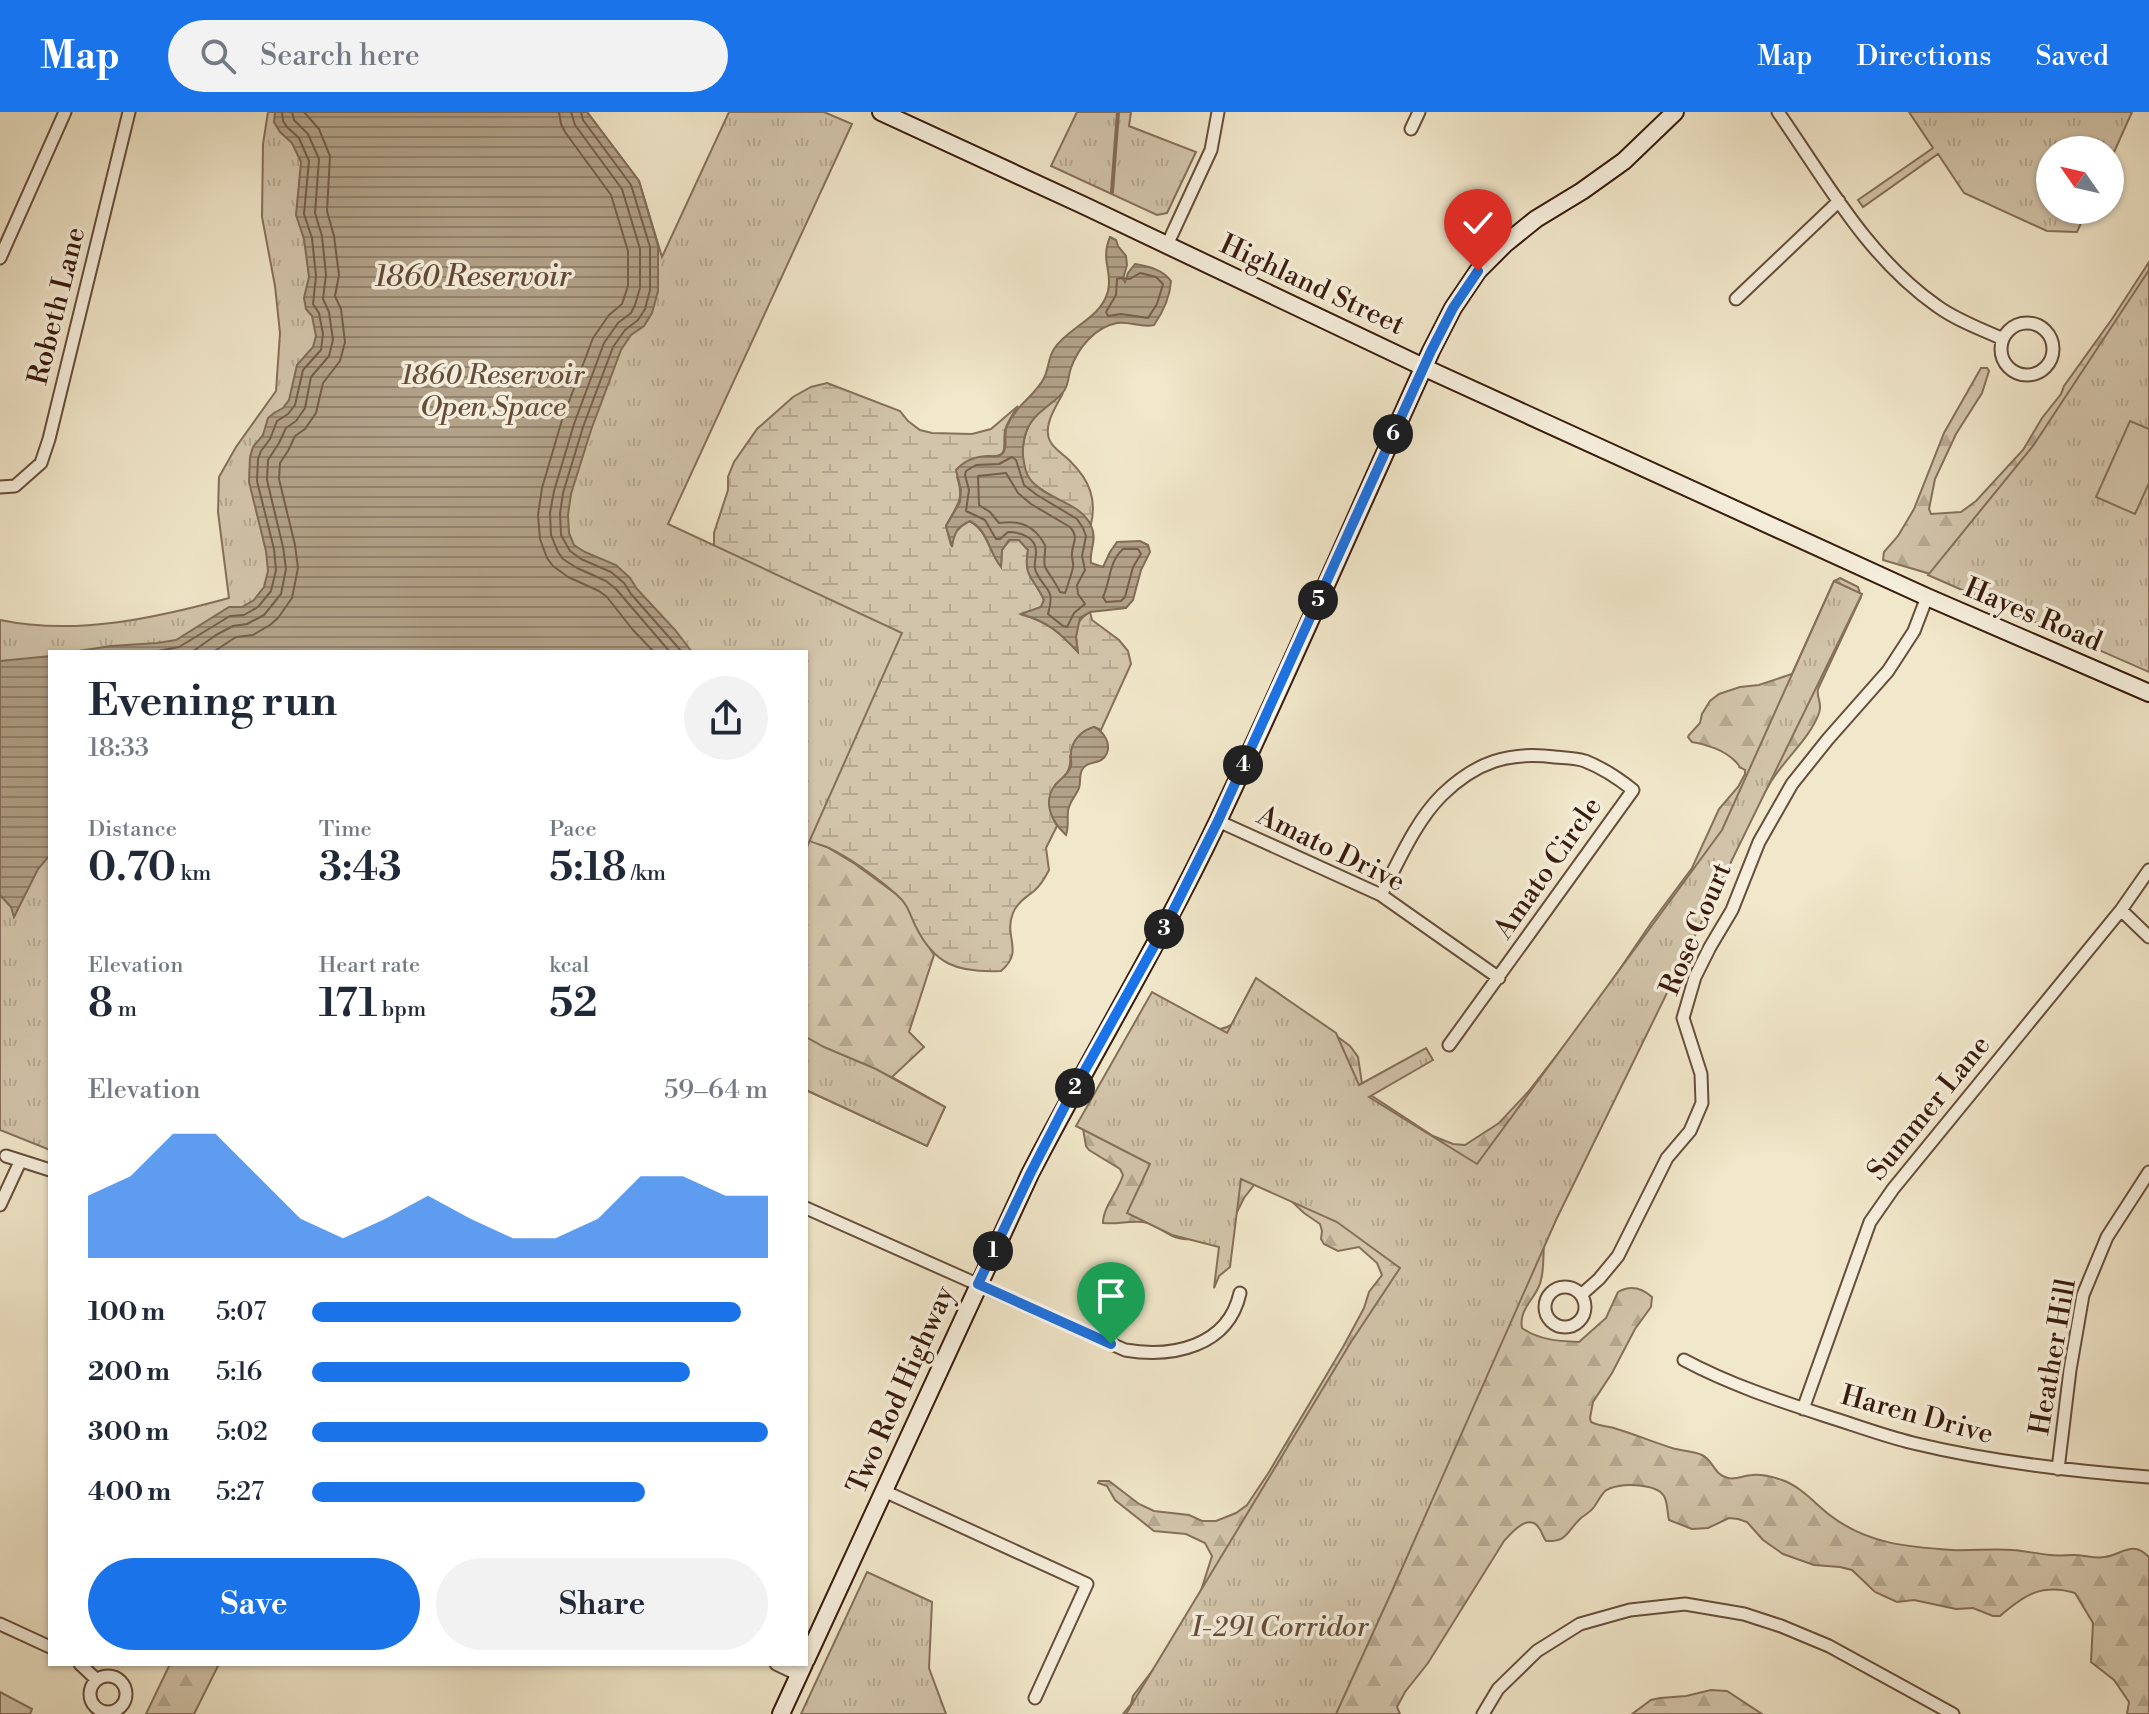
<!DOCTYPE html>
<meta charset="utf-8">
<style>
body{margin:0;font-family:"Libre Bodoni",serif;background:#f2f2f3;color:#1f2937;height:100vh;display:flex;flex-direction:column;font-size:30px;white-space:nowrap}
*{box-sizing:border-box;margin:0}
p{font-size:26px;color:#747a83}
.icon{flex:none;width:44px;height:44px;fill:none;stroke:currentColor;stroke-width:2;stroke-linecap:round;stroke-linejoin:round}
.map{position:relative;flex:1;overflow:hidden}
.panel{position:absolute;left:48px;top:538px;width:760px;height:1016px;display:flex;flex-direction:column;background:#fff;border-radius:0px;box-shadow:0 2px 6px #0004}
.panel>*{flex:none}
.needle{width:52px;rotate:304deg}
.fabs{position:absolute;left:2036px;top:24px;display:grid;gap:16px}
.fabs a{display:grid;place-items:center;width:88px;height:88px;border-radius:50%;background:#fff;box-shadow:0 2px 6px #0004;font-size:40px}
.pin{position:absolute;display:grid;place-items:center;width:68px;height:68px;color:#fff;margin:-82px -34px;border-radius:50% 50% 50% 0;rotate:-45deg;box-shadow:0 0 8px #0007}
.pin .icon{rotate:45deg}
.km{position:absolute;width:40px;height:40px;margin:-20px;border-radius:50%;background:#222;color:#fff;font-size:22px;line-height:40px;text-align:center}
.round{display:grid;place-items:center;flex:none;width:84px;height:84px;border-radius:42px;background:#f2f2f3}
.headline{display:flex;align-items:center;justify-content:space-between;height:136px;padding:0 40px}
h1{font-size:44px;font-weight:600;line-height:60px}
.stats{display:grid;grid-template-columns:repeat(3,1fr);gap:12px;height:136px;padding:8px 40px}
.stats div{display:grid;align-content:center}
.stats b{font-size:40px;font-weight:600}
.stats small{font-size:22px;font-weight:400}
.stats p{font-size:22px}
.chart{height:224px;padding:16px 40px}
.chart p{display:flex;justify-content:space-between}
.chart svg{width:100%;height:144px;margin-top:8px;fill:#1a73e8;opacity:.7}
.action{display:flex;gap:16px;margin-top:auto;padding:16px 40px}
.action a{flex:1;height:92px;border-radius:48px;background:#1a73e8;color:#fff;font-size:32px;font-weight:600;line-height:92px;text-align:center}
.action a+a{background:#f2f2f3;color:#1f2937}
ul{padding:0 40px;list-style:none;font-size:26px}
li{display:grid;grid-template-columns:128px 96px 1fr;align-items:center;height:60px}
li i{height:20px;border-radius:10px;background:#1a73e8}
header{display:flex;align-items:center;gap:48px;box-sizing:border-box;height:112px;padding:0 40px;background:#1a73e8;color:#fff}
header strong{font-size:38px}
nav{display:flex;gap:44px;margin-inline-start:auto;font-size:28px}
.search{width:560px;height:72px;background:#f2f2f3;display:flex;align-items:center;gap:20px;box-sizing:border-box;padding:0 28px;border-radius:44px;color:#747a83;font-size:30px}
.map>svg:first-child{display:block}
.forest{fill:url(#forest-firs);stroke:#85705a;stroke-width:2}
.wetland{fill:url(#wetland-marsh);stroke:#85705a;stroke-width:2}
.park{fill:url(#park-tufts);stroke:#85705a;stroke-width:2}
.garden{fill:#d2c4aa;stroke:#85705a;stroke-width:2}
.water{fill:url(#water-rules);stroke:#816c57;stroke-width:2}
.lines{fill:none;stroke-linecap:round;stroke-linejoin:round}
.shore{stroke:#755e4a;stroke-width:2}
.stream{stroke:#816c57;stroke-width:4}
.street-casing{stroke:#664e3b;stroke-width:15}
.secondary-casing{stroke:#381b0b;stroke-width:20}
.street{stroke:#f6efdd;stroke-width:11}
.secondary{stroke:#f6efdd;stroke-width:16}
.route-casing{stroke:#fff;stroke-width:16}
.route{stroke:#1a73e8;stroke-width:10}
.labels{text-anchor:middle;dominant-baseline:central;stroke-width:7;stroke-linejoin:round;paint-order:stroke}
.street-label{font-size:28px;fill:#381b0b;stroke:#f6efdd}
.park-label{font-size:28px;font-style:italic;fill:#664e3b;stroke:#f6efdd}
.water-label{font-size:30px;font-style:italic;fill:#634a37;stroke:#f6efdd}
</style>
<header>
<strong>Map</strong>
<div class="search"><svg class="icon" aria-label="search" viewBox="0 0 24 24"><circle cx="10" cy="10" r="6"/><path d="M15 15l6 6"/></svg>Search here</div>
<nav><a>Map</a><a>Directions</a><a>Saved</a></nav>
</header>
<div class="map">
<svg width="2149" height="1602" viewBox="0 0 2149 1602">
<defs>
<pattern id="forest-firs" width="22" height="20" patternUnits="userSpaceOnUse" patternTransform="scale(2)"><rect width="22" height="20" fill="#d2c4aa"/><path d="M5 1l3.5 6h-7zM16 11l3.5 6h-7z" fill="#b5a891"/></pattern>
<pattern id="wetland-marsh" width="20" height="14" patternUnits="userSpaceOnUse" patternTransform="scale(2)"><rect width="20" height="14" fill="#d2c4aa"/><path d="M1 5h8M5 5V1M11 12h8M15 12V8" fill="none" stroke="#b5a891"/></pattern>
<pattern id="park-tufts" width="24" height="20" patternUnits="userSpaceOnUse" patternTransform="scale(2)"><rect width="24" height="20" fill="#d2c4aa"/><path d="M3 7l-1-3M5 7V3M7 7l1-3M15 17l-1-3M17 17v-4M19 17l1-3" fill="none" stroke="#b5a891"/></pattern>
<pattern id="water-rules" width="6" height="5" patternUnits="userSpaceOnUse" patternTransform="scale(2)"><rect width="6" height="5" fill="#b2a289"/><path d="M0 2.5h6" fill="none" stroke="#92836e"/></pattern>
</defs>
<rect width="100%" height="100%" fill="#f1e7ca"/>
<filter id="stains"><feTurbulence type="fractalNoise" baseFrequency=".0025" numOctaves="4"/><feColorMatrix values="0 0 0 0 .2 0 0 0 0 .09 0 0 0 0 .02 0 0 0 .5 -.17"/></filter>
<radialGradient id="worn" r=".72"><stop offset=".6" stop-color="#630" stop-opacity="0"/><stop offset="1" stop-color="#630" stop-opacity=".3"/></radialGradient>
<path class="forest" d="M2149,150V204L1934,463L1883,448L1884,440L1898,424L1914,397L1944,321L1981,256H1987L1989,259L1982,281L1956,322L1935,367L1929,397L1931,402L1961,400L1976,389L2023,338L2042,306L2061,282L2064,274L2112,207Z
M1840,466L1858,475L1861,485L1818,577C1816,586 1823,591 1819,601C1810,627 1783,648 1769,673C1751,703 1737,737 1721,769L1718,781L1712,789L1688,811L1544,1134C1543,1145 1544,1157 1541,1168C1538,1185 1518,1196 1522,1216C1539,1228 1558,1229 1579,1230L1606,1206L1618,1180C1630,1173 1642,1176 1652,1185L1651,1195L1635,1217L1612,1261L1593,1290L1590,1306L1591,1310C1599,1314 1606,1314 1614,1316C1634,1322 1653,1330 1672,1336C1681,1339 1693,1339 1702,1343C1713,1348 1714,1363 1728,1366C1737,1368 1744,1363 1752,1363C1762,1362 1773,1365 1782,1368C1802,1375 1815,1392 1831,1404C1868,1432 1908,1435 1952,1438C1973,1439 1993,1436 2013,1438C2026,1439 2038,1442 2050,1443C2058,1444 2066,1443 2074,1443C2084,1443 2095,1447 2105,1445C2123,1442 2132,1428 2149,1445V1602H2127L2129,1590L2114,1568L2091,1550L2093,1511L2075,1481C2042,1471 2024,1483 2000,1504H1993L1973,1496L1956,1497L1914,1488L1897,1490L1875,1480L1852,1458L1840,1455L1814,1453L1783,1442L1763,1428L1747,1410L1738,1407L1729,1406L1708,1416L1692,1417L1669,1408C1667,1400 1668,1391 1664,1384C1656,1371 1616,1370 1605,1379C1601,1383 1597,1391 1594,1395C1590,1401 1585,1402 1580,1407C1567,1419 1568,1430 1546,1429C1543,1425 1542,1420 1539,1416C1529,1400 1511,1421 1504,1429L1428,1551L1405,1580L1397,1595L1400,1602H1123L1131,1592L1133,1584L1165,1542L1197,1491L1212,1444L1205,1431L1186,1422L1154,1419L1115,1388L1107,1374L1098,1371L1099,1369H1109L1139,1392L1154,1399L1189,1403L1202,1409H1216L1236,1401L1247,1393L1269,1360L1343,1235L1364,1196L1369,1180L1382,1163L1377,1151L1359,1135L1338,1139L1324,1132L1321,1127L1322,1119L1320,1112L1304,1101L1286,1084L1258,1068L1244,1086L1236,1102L1189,1127C1172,1129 1163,1116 1148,1111C1134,1107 1118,1113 1103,1111C1103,1095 1118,1080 1123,1063L1120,1057L1089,1038L1086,1034L1082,1011L1206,916C1216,917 1223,919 1232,912L1253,872L1259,871L1274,878L1350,934L1358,945L1363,978L1433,1024L1453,1032L1465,1033L1499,1011L1528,980L1592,898L1651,811L1692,756L1719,697L1738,675L1745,662V658C1733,652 1745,659 1735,649C1724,638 1706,632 1692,630L1688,625L1689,623L1700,611L1702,602L1710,589L1719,582L1740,575L1759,573L1792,562L1834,469Z
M806,727L827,735L855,752L896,782L908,794L915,812L934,843L909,920L924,935L892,965L945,995L927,1034L806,978Z
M170,1552H219L194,1602H146Z
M1711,1578L1727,1579L1762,1602H1632L1651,1588L1660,1586L1686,1584Z
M0,1580L32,1597L30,1602H0Z"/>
<path class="wetland" d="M827,271L900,299L908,309L920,318L932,321L972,322L991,317L1018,294C1014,301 1007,310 1005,318C1002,334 1011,346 987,344L957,365C965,389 956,394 946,414L951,433C954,421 958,415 969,409C988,418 988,440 1001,454L1002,438L1010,428H1019L1028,438C1023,464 1034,466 1044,488L1041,495L1023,503C1048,510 1060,521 1077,539C1076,521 1072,511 1090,500L1092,508L1119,528L1128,539L1131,552L1101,618L1094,615L1070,644C1074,675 1033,671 1057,714L1046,736L1049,758C1045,766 1041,773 1034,779C1026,785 1017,791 1013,801C1003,825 1025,839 1001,859C958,861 934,853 915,813C909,800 907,791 896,782C876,765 853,748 829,736C822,733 813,731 806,727V540L714,437V421L728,378V365L734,350L757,317L793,285L811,275Z
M1063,281C1057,293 1046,309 1048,322C1049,335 1063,341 1071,350C1089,368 1097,387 1091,412C1078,396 1061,390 1044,379C1040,376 1032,371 1029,367C1018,350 1022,321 1034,306C1042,297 1053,290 1063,281Z"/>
<path class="park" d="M268,0H587L639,69L662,145L729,0H824L852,12L668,412L902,521L806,737V540H50V1038L0,1018V508C76,524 156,506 229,486L218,400L219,365L236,335L276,279L280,221L275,174L262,105L263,32Z
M1077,0H1131L1129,14L1196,40L1167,101L1157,103L1051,54Z
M1909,0H2132L2110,49V38H2050V98H2087L2077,120L2047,119L1964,81L1938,42L1863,95L1858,88L1933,36Z
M2149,158V560L1928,463L2033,334Z
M1834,469L1862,482L1556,1108L1392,1479L1336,1602H1126L1351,1230L1400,1156L1337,1110L1241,1067L1230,1155L1219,1164L1214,1176L1219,1135L1172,1123L1127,1101L1150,1052L1076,1014L1152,880L1227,921L1256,866L1336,921L1359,973L1426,936L1433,948L1369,985L1477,1052L1722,718Z
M806,925L824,935L876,957L945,995L927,1034L806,978Z
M867,1460L932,1490L929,1556L946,1602H801Z"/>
<path class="garden" d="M2130,309L2149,317V371L2135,402L2096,385Z"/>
<path class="water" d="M275,0H587L639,69L658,134V179L652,201L644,214L631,223L621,238L591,318L571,382L568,403L569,421L574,433L585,440L616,453L630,466L637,477L675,518L692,540H72L111,534L157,531L176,528L229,495H242L254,488L264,475L268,459L266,439L249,370L250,345L253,335L263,323L268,306L274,301L283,296L289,288L297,253L313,235L316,224L312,204L306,197L304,186L309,165L304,127L296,103L301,50L292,31L280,20L274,10Z
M1110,125L1116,128L1118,134L1126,144L1127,153L1123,167L1125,170L1128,161L1135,152C1149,155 1162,157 1171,169C1170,184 1163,200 1154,213C1141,216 1130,209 1117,211C1095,215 1078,236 1071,256C1068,264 1069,272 1064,279C1055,291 1040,297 1032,309C1025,318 1022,332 1023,344C1024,351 1025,362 1030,367C1046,389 1082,389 1092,416C1097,429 1089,439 1091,451L1103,455L1110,440L1117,430L1140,429L1148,433L1150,440L1141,458L1133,488L1126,496L1090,500L1080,506L1076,525L1078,540C1059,520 1049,510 1021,502L1041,495L1044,488C1034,465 1023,466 1028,438L1019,428H1009L1002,438L1001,455C989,440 988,418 970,409C957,415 954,421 952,435L946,414L960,390L961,378L956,358C965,348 976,344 989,344C994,344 996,346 1001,343C1009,337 1003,323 1007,314C1016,293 1035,284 1044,266C1049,256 1048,246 1054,237C1068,215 1101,207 1108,179C1113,159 1100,149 1110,125Z
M50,544V743L38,757L14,805L11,795L0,783V549Z
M1094,615C1103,619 1111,630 1107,641C1102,654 1088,647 1082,658C1079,663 1081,670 1079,676C1076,684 1069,690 1068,699C1067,708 1069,714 1066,723C1052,710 1042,691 1055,673C1060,667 1069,662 1071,654C1072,650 1070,646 1071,642C1071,629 1082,618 1094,615Z"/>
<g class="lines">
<path class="shore" d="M559,0L561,12L565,20L611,83L628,139V174L622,192L609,203L593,226L562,308L542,376L538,403L540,427L547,446L553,454L568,465L599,479L607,485L633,518L654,540
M571,0L575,13L622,77L640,137V176L635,193L631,201L618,211L604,231L574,312L554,379L550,401L551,423L558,440L563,447L577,456L606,469L616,477L670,540
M581,0L583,8L631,73L650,135V178L645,197L638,208L625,218L613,235L583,315L563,381L560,402L561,423L570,439L581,447L611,460L624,471L631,482L682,540
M1140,161L1156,165L1163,172L1157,192L1148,206L1121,202L1108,204L1106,200L1116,183L1117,167L1121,166L1130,167Z
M1012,345L1016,348L1024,373L1037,383L1077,407L1083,416L1086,424L1082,444L1085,458L1077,473L1078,482L1085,492L1074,501L1067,515L1063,514L1048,502C1055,475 1047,482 1036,460C1033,453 1036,448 1036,441C1037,425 1020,420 1008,420L1000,427H996L985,408L966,399L969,378L965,363L966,359L976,353L999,352Z
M1006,361L1018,381L1031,392L1070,415C1079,426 1073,429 1072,441C1071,446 1074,450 1073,455C1073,457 1066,479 1065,481L1060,480C1057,473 1047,459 1045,455C1043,448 1046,440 1045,433C1034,413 1020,408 999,411L990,400L979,393L978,364Z
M1123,437H1138L1141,442L1133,455L1125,485L1121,489L1106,490L1103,485C1111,468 1108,451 1123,437Z
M129,540L158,539L179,535L230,504L244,503L258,495L271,479L276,458L274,437L257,369L258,347L261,339L270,327L277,309L288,302L295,293L303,258L321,238L323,222L319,201L313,192L316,164L312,126L304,102L309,49L299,26L287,15L283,9L282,0
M192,540L216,523L233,514L247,512L264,503L281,482L286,457L283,435L267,368L268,348L279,331L286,316L296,309L305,296L311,265L329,244L333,228L329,200L323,187L326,163L322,124L315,101L319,47L308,22L294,8L292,0
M213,540L236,525L253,523L270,513L278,506L292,486L298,456L295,433L279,367L280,351L288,339L295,324L305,317L316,301L323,271L340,249L345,230L341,197L335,184L339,163L334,124L327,99L330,44L319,17L304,0"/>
<path class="stream" d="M1112,80L1118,0"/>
<defs>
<path id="street" d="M1778,0C1826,69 1867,145 1937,194C1956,208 1981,217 2003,227
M1411,17L1419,0
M1167,133L1211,38L1218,0
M0,146L65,0
M1736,187L1839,89
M2001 237a26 26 0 1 1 52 0a26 26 0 1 1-52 0Z
M0,375L15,374L41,351L49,327L129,0
M1218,709L1381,783L1499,866
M1381,783C1399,749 1415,710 1442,683C1476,650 1509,639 1555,645C1565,646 1576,646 1585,649C1603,656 1618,666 1633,678L1449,933
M2121,798L2149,825
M6,1044L50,1058
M0,1093L20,1050
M806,1096L1125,1238C1172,1246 1228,1235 1240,1181
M1545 1195a20 20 0 1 1 40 0a20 20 0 1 1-40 0Z
M1581,1183L1599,1167L1618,1144L1667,1046L1690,1019L1702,991L1701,962L1683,906L1695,865L1710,835L1732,798L1759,730L1792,672L1828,627L1888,559L1914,519L1927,485
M1684,1248C1729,1272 1777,1288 1826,1304C1855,1313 1884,1324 1913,1331C1991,1350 2069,1359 2149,1365
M1803,1297L1870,1110L1893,1077L2121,798L2149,758
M2058,1357L2070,1258L2083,1183L2107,1125L2149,1060
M884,1379L1087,1472L1035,1586
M0,1512L50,1535
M80,1552L97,1568
M776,1552L799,1563
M90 1582a18 18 0 1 1 36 0a18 18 0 1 1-36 0Z
M1483,1602L1498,1577L1537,1539L1580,1512L1630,1498L1685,1492L1744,1502L1781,1514L1829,1534L1953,1602"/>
<path id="secondary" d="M881,0L1085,94L1436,261L1927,485L2149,581
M806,1548L1030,1062C1091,944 1161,829 1218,709C1292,553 1360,395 1431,239L1453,196L1478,159L1505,132L1536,107L1582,79L1624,49L1675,0
M781,1602L804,1552"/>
</defs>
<use href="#street" class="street-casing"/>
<use href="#secondary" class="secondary-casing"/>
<use href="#street" class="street"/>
<use href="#secondary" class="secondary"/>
</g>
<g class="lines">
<defs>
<path id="route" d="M1111,1232L978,1172L1030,1062L1066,992L1167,811L1218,709L1431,239L1453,196L1478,159"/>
</defs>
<use href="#route" class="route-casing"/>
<use href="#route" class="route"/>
</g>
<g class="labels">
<g class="street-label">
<text transform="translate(1312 173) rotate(25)">Highland Street</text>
<text transform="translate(57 194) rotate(-76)">Robeth Lane</text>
<text transform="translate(2033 503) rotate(23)">Hayes Road</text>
<text transform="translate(1331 737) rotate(26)">Amato Drive</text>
<text transform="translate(1548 756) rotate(-55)">Amato Circle</text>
<text transform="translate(1696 817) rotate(-67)">Rose Court</text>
<text transform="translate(1929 996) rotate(-51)">Summer Lane</text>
<text transform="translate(2053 1245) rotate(-80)">Heather Hill</text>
<text transform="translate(901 1278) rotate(-66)">Two Rod Highway</text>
<text transform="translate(1917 1303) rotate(15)">Haren Drive</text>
</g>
<g class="park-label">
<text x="493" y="263">1860 Reservoir<tspan x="493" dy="32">Open Space</tspan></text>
<text x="1280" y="1515">I-291 Corridor</text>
</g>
<g class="water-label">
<text x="473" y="165">1860 Reservoir</text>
</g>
</g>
<rect width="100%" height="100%" filter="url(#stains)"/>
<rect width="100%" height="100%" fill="url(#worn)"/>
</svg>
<div class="fabs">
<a><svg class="needle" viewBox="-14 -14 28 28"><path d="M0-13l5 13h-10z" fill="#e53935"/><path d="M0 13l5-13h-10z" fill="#747a83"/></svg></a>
</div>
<div class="pin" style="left:1111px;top:1232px;background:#1e9e55"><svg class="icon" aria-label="arrive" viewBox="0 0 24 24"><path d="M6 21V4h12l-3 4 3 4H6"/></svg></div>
<div class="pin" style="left:1478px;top:159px;background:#d93025"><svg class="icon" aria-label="check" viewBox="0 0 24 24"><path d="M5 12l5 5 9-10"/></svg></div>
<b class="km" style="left:993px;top:1139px">1</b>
<b class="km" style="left:1075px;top:976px">2</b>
<b class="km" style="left:1164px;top:817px">3</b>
<b class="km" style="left:1243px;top:653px">4</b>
<b class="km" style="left:1318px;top:488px">5</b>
<b class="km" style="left:1393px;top:322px">6</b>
<section class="panel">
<div class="headline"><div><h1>Evening run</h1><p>18:33</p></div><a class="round"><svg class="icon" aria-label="share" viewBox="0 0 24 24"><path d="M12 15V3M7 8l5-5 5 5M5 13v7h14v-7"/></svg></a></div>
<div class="stats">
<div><p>Distance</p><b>0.70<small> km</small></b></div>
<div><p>Time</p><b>3:43</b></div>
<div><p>Pace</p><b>5:18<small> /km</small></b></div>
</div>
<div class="stats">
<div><p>Elevation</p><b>8<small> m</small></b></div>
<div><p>Heart rate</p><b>171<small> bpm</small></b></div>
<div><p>kcal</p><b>52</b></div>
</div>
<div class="chart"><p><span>Elevation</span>59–64 m</p>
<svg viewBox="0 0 160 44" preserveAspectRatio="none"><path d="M0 44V25L10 19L20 6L30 6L40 19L50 32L60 38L70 32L80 25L90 32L100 38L110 38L120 32L130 19L140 19L150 25L160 25V44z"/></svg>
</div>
<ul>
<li><b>100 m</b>5:07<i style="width:94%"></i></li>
<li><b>200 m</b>5:16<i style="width:83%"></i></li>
<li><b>300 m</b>5:02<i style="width:100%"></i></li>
<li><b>400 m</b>5:27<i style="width:73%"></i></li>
</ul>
<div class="action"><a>Save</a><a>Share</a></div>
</section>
</div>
